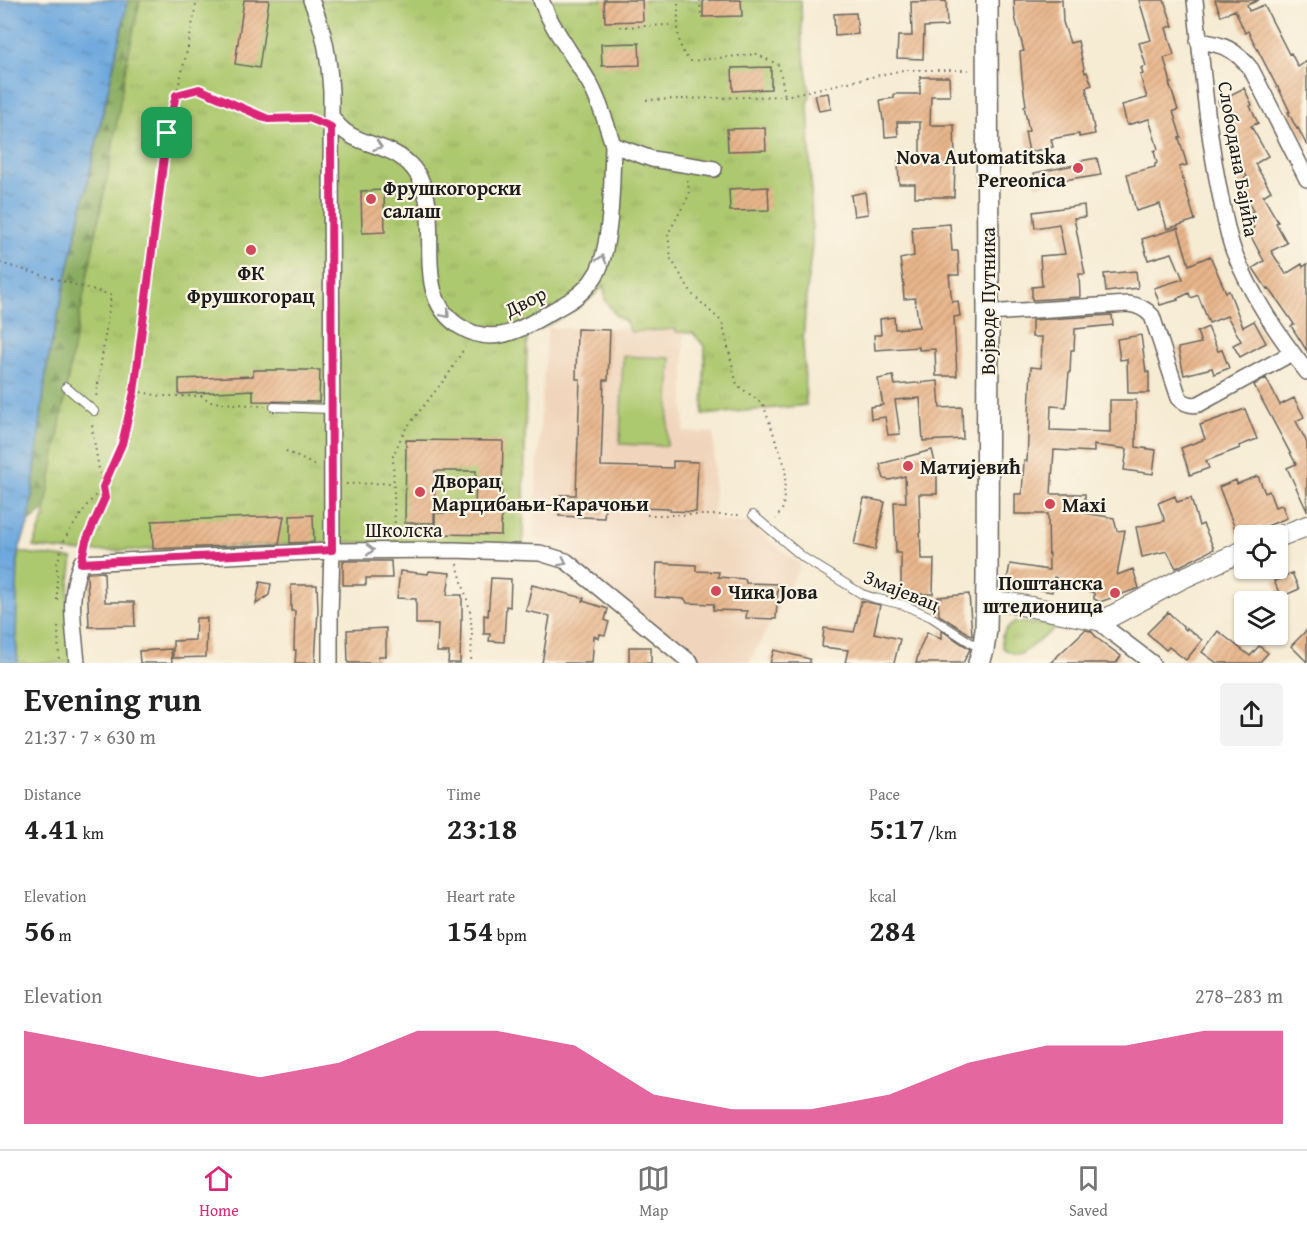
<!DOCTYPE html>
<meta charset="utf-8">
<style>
body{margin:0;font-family:"Gentium Book Plus",serif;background:#f2f2f2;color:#222;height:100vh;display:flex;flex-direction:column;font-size:22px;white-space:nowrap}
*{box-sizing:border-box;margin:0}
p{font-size:20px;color:#767676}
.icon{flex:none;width:33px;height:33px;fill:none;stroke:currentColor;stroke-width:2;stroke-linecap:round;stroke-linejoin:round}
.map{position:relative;height:663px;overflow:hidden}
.sheet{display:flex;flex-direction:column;background:#fff;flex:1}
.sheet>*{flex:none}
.controls{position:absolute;left:1234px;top:525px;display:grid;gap:12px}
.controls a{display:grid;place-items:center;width:54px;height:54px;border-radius:6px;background:#fff;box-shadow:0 2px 4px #0004;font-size:30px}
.pin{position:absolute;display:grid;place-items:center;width:51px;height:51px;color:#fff;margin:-26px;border-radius:12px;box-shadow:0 3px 9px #0006}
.round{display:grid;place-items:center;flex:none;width:63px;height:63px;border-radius:6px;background:#f2f2f2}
.headline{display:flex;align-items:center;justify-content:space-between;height:102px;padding:0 24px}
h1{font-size:33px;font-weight:700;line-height:45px}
.figures{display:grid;grid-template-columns:repeat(3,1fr);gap:9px;height:102px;padding:6px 24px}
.figures div{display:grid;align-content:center}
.figures b{font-size:30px;font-weight:700}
.figures small{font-size:16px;font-weight:400}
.figures p{font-size:16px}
.chart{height:168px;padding:12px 24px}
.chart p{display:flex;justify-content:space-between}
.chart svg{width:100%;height:108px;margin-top:6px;fill:#db2777;opacity:.7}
.tabs{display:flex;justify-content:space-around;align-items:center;height:84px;border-top:2px solid #e0e0e0;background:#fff;font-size:16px;color:#767676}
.tabs a{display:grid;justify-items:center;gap:3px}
.tabs .current{color:#db2777}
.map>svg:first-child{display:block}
.built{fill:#f0d5bc}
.grass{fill:#adc970;stroke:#647246;stroke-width:1.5}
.forest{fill:url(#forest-firs);stroke:#53643f;stroke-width:1.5}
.park{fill:url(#park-tufts);stroke:#647246;stroke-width:1.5}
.water{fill:url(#water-ripples);stroke:#44627d;stroke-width:1.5}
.building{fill:url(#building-hatch)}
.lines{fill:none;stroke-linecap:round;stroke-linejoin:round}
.service-casing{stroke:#68645c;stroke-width:10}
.minor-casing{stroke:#68645c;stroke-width:18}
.tertiary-casing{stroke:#68645c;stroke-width:22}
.secondary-casing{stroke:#68645c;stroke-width:24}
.path{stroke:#68645c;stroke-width:2;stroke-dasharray:1.5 4.5;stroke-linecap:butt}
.service{stroke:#fff;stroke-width:8}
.minor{stroke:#fff;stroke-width:15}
.tertiary{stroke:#fff;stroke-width:20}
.secondary{stroke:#fff;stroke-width:21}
.oneway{stroke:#999}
.route-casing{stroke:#fff;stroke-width:12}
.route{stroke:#db2777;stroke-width:8}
.poi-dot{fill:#d1495b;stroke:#fcf5e5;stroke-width:2}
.labels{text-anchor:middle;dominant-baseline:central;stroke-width:4.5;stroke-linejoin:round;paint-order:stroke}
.poi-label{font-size:20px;font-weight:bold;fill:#1c1c1c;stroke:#fcf5e5;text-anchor:start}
.street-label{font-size:20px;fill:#1c1c1c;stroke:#fcf5e5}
</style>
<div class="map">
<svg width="1307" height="663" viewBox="0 0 1307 663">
<defs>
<pattern id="forest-firs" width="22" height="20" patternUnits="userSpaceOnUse" patternTransform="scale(1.5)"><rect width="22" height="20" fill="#8aad62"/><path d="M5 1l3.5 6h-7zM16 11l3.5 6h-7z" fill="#708c50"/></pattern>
<pattern id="park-tufts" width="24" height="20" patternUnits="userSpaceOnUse" patternTransform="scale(1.5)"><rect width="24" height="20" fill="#adc970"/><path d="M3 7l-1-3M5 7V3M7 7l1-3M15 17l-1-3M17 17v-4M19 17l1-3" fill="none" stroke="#94ac60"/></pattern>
<pattern id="water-ripples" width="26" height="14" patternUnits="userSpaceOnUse" patternTransform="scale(1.5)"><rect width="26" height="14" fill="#6da8de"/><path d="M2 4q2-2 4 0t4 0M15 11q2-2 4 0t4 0" fill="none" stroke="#5988b3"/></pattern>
<pattern id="building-hatch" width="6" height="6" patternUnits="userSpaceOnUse" patternTransform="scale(1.5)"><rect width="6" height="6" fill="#e8b58b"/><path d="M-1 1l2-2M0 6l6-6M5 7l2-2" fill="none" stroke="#c69b77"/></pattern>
</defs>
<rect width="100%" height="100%" fill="#fcf5e5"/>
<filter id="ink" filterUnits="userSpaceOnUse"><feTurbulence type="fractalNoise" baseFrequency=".0167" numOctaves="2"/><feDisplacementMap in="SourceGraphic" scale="12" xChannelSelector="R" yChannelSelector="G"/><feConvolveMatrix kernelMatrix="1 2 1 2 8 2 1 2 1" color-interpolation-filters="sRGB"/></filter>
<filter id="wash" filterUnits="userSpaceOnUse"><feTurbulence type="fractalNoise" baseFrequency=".008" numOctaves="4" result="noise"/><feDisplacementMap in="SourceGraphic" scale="24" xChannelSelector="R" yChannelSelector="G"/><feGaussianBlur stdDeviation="1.35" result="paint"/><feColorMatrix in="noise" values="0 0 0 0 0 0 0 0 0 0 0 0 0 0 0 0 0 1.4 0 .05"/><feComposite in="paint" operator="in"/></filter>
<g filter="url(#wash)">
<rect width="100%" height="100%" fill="#f6ebd3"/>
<path class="built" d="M548,328H684V432L714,433V521L748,523L801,565L749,663H703L641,614L534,536L541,408Z"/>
<path class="grass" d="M623,356L671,358L667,446L620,444Z
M18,552L73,559L68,593L75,663H18L16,640Z"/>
<path class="forest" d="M128,0H157L82,481L29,522L47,365Z"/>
<path class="park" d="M140,0H801L802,41L810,95L808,103L811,179L812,244L806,300L803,342L806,405L703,415L705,347L693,333L676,332V329L631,332L625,321L616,316L605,300L604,285C587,307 542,328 517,340L527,338L523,547L329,542L328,543L81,552L33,547L44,518L73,349L110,163L126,66Z
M1016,622L1049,625H1052L1054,629L1021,654C1013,654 1008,652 1003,648C998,635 1006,628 1016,622Z"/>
<path class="water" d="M0,0H128L47,365L29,522L18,552L16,640L18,663H0Z"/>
<g id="blocks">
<path class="building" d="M244,0H269L259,68L235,64Z
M604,0H642L643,21L605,22Z
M703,0H741L742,16L703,17Z
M1014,0H1062L1063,22L1070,43L1078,41L1085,73L1087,72L1092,85L1086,87L1095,134L1079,137V134L1051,139L1053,147L1029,152L1025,132L1029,131L1024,106L1026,105L1022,78L1020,52L1024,51L1015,17Z
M1139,0H1164L1173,26L1166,28L1174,55L1164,58L1171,83H1169L1178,110L1173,111L1181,137L1179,138L1187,165L1179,167L1195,220L1167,229L1160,204L1136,211L1127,174L1155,167V164L1157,163L1154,151L1158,149L1149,119L1127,125L1122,105L1147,98L1140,75L1143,74L1141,68L1146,66L1139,43L1151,40Z
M1215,0H1259L1247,5L1249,11L1264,5L1289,54L1291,53L1298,67L1307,61V146L1298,128L1297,129L1288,112H1290L1278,87H1277L1248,31L1245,33L1235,10L1221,16Z
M946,1L947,26L924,27L923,59L897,58L898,36H912L911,2Z
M856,13L858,34L835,36L834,14Z
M639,43L640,65L602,66L601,44Z
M771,67V89L733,91L732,68Z
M920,77H949L950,96H931L930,125H954L955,155L956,166L955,167L954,197H915V184H899L898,161L917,160V158L920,157V122H897L898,136L885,137L884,120H883L880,100L894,98V94H920Z
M1244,88L1252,105L1250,106L1258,123L1251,126L1268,156L1255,164L1271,191L1263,196L1278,222L1276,223L1287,243L1271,251L1286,274L1302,264L1303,267L1307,264V351L1291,326L1294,324L1269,288L1267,289L1253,268L1264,261L1248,231L1254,228L1246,215L1253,211L1237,182L1247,177L1231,147L1237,143L1225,119L1226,118L1218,101Z
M828,93L831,109L819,111L815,95Z
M765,128L766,150L728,151L727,129Z
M1097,158L1101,175L1082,178V177L1036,185L1034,173L1080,164V161Z
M768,187L769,210L730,211L729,189Z
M384,190L385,232L362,233L361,191Z
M865,192L868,214L854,216L851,195Z
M1084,205L1085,217L1074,218L1085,274H1079L1080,297L1032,300V287L1042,286L1040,256L1065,254L1059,224L1035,228L1033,212Z
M950,224L952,251H958L959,275H949L952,302L958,301L960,316L954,317L957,376H936L935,349L919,350V347L875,350L874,335H881L880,319L894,317L895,329L919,327L915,298L904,299L903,286H904L900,259L914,256L912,227Z
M1178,228L1189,265L1210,256L1226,292L1229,291L1243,327L1254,321L1266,343L1240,357L1233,345L1241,341L1227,316L1209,323L1198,295L1191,298L1189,293L1177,299L1178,300L1160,305L1154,288L1183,279L1172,253L1148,260L1142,239Z
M1136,271L1138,288L1106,292L1104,274Z
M1112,315L1113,325L1075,329L1074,350H1071L1070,372H1069L1066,407L1051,406L1050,430L1110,432V400H1136V447L1156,450L1153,474L1124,470L1127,449L1094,445V452L1054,450L1051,494H1085V513L1114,518L1117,531L1125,530L1117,575L1133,569L1139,588L1100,602L1094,599V593L1067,584L1054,577L1052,592L1006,585L1010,564L1049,570L1048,514H1015V494H1022L1024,461H1027L1031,367L1041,368L1042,337H1032V320Z
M1208,327L1218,351L1222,350L1229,368L1214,374L1212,368L1184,375L1178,348L1201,343L1197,332Z
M577,329L610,330L608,380H604L601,466L673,468V461L698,462L696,512L670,511V509L605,507L604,518L559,516L560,495H576L580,379H576Z
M1141,335L1146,372H1149V393H1128L1127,359L1120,360L1117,339Z
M253,370H320L319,402L253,401V390L179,394V379L253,376Z
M893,376L895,385L938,381L940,408L962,407L963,439L923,441L920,398L895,400L900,434L888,435L885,417L871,419L870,407L883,405L878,379Z
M1266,378L1280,405L1294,398L1304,417L1296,421L1307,443V511L1287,468L1296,464L1254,385Z
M1245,409L1257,439L1239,446L1240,448L1206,461L1209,468L1190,475L1181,448L1205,439L1200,425Z
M406,440L503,441L501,535L435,534V513H475L476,471H435L434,523H405Z
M932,450L937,471V494H919L921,559H934L933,594H901V553H896L894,502H906L905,476L890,480L884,479L880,464Z
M1258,476L1265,493L1269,491L1275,507L1282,505L1287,518L1262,528L1261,526L1237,534L1219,487L1236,480L1237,484Z
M1175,496L1177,502L1191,498L1199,526L1203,524L1214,549L1176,568L1167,551L1142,557L1136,527L1165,521L1158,503Z
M864,498L885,502L875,550L854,545Z
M313,515L314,542L290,543V516Z
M284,516L279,544L153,549L152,521Z
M343,561H391L392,578H366V585H343Z
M657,563L696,565V571L719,572L718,577L745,579L746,583L778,584L776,619L746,618L747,611L713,610L714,604L687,603L685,599L655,597Z
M400,571L428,574L429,571L450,573L447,595H462V620H461L460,663H448L449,652H437L438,624H416V599L397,598Z
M104,572L105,602H134L135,626L89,627L87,574L88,573Z
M1292,573L1299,589L1281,597L1274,581Z
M491,578L511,579L510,607L506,606L504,642L489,641L490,634H484V615L488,616Z
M260,582L271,584L269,595L256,604Z
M291,585H317L318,610L315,663H295L296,650H294L295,611H291Z
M532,585L584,598L583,601L608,609L605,620L609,622L605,635L600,634L599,638L594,636L592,663H542L550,616L526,611Z
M969,594L972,635V636L939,615L938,597Z
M861,601L880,605L874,633L900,639L894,663H845L848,650L822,647L824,628L854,632L856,625Z
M1168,612L1186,630L1187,628L1202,640L1186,660L1169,647L1166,650L1147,633Z
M196,618H207L206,657L173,658V641L195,640Z
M386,628V656H378L379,663H348L347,630Z
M941,630L970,649L963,663H916L920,648L927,632L941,639Z
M1085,630L1091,631L1098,639L1121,656L1116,663H1050Z
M1307,630V662L1291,646Z
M1218,631L1250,656L1259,646L1268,653L1259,663H1217L1202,652Z
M629,647H651V663H629Z
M171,649L172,663H140L139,651Z
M774,650L810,659V663H770Z"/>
</g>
</g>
<g filter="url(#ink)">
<use href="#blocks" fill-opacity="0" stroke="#68645c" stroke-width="1.5"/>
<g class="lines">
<defs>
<path id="service" d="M66,387L94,411
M274,407L332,409
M753,515L804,558L862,594L874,598L904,605L931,617L982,650"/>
<path id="minor" d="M311,0C325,32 329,58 331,92L332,551L330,614V663
M541,0C553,31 574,56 590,84C600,103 607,125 613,145L652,159L714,169
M1195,0C1202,65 1207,130 1220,194C1224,213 1227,234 1234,252C1252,297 1278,335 1307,372
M1198,41C1223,44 1235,49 1251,69L1307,179
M331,115C350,150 389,139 413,168C450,212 405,291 459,326C498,351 529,323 563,305C578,297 590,286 598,271C612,241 612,179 613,145
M988,313L1128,304C1138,305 1145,308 1152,316L1179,398C1185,404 1191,406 1199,404L1292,353
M1097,620L1110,631L1152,663
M77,663C74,627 67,598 81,563L332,551L453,550L540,553L566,561L691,663"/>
<path id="tertiary" d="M1278,537L1307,526
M986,601L1011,603L1097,620L1108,618L1181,579L1245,550"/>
<path id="secondary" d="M979,663L983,650L986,630L987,579L988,313L987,0"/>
</defs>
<use href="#service" class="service-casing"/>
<use href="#minor" class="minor-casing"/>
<use href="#tertiary" class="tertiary-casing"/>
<use href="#secondary" class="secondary-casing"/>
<path class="path" d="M700,0L701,17
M678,4C678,22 675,50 691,61L756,54L779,65L785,96
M620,27L669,25
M176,95L199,89L268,119L309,118L316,121
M646,100L785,96L903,70H969
M688,180L689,195L668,234L671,259L693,295L722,322L737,385L763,404L786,469L783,508L776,519
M0,263L111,295L96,398
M135,391L161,396H202L210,402L265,406
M286,451L318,467
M346,484L394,483
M647,515H743
M395,535L393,456L404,431L448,375L465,347
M84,548L86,541L104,498L92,429L93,421
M457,564L470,610L472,633L471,663
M57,600V564L65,538L87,505L103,487L122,444L134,392L167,133L188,47L197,0
M58,627L59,663"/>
<use href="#service" class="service"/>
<use href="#minor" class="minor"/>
<use href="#tertiary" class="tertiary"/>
<use href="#secondary" class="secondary"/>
</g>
<defs><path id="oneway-chevron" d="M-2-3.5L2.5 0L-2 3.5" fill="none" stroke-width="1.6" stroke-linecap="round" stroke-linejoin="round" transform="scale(1.5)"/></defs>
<g class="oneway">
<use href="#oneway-chevron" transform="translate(378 146) rotate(19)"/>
<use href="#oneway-chevron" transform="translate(602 259) rotate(-73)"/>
<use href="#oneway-chevron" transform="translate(446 314) rotate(50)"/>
<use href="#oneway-chevron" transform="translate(370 550) rotate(-1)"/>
<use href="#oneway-chevron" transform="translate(563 562) rotate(26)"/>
</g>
</g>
<g class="lines" filter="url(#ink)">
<defs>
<path id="route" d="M199,89L268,119L309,118L331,127L332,550L81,563L86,541L105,498L103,487L122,444L134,392L167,133L176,95Z"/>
</defs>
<use href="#route" class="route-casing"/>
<use href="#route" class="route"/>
</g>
<g class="poi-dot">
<circle cx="1078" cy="168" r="6"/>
<circle cx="371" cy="199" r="6"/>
<circle cx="251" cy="250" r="6"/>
<circle cx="908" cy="466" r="6"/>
<circle cx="420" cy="492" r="6"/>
<circle cx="1050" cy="504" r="6"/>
<circle cx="716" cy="591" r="6"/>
<circle cx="1115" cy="593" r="6"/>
</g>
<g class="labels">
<g class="poi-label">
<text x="1066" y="156" text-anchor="end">Nova Automatitska<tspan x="1066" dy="23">Pereonica</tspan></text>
<text x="383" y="187">Фрушкогорски<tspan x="383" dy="23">салаш</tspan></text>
<text x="251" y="272" text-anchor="middle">ФК<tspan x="251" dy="23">Фрушкогорац</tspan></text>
<text x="920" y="466">Матијевић</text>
<text x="432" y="480">Дворац<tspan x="432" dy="23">Марцибањи-Карачоњи</tspan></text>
<text x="1062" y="504">Maxi</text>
<text x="1103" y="582" text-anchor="end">Поштанска<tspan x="1103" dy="23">штедионица</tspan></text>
<text x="728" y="591">Чика Јова</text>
</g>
<g class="street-label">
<text transform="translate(1239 159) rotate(80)">Слободана Бајића</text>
<text transform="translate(525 301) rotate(-27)">Двор</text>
<text transform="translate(987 301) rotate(-90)">Војводе Путника</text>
<text x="404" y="529">Школска</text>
<text transform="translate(902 590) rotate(22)">Змајевац</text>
</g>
</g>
</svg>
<div class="controls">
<a><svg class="icon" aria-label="locate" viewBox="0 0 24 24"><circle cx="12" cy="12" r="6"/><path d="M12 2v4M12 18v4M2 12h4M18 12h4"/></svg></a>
<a><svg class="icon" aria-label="layers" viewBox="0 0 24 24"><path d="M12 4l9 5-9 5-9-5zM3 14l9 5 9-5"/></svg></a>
</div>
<div class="pin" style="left:167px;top:133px;background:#1e9e55"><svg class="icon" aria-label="arrive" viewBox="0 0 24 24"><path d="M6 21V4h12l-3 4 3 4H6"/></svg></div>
</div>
<section class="sheet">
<div class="headline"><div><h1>Evening run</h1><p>21:37 · 7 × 630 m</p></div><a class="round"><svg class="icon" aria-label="share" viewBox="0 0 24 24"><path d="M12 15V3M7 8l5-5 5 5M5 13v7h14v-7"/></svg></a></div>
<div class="figures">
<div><p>Distance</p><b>4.41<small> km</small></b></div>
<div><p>Time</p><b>23:18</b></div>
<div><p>Pace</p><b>5:17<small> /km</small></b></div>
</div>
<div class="figures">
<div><p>Elevation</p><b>56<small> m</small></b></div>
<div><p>Heart rate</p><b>154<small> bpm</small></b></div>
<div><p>kcal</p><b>284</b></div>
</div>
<div class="chart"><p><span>Elevation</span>278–283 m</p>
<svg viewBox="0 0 160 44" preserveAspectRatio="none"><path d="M0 44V6L10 12L20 19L30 25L40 19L50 6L60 6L70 12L80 32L90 38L100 38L110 32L120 19L130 12L140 12L150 6L160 6V44z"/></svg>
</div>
</section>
<nav class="tabs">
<a class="current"><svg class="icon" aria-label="home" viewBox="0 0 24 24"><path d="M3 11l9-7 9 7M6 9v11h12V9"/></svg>Home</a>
<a><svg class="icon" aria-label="map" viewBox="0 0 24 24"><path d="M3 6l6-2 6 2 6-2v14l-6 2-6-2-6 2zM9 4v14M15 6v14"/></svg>Map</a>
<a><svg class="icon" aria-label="saved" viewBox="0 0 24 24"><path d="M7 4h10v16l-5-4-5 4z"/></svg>Saved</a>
</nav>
